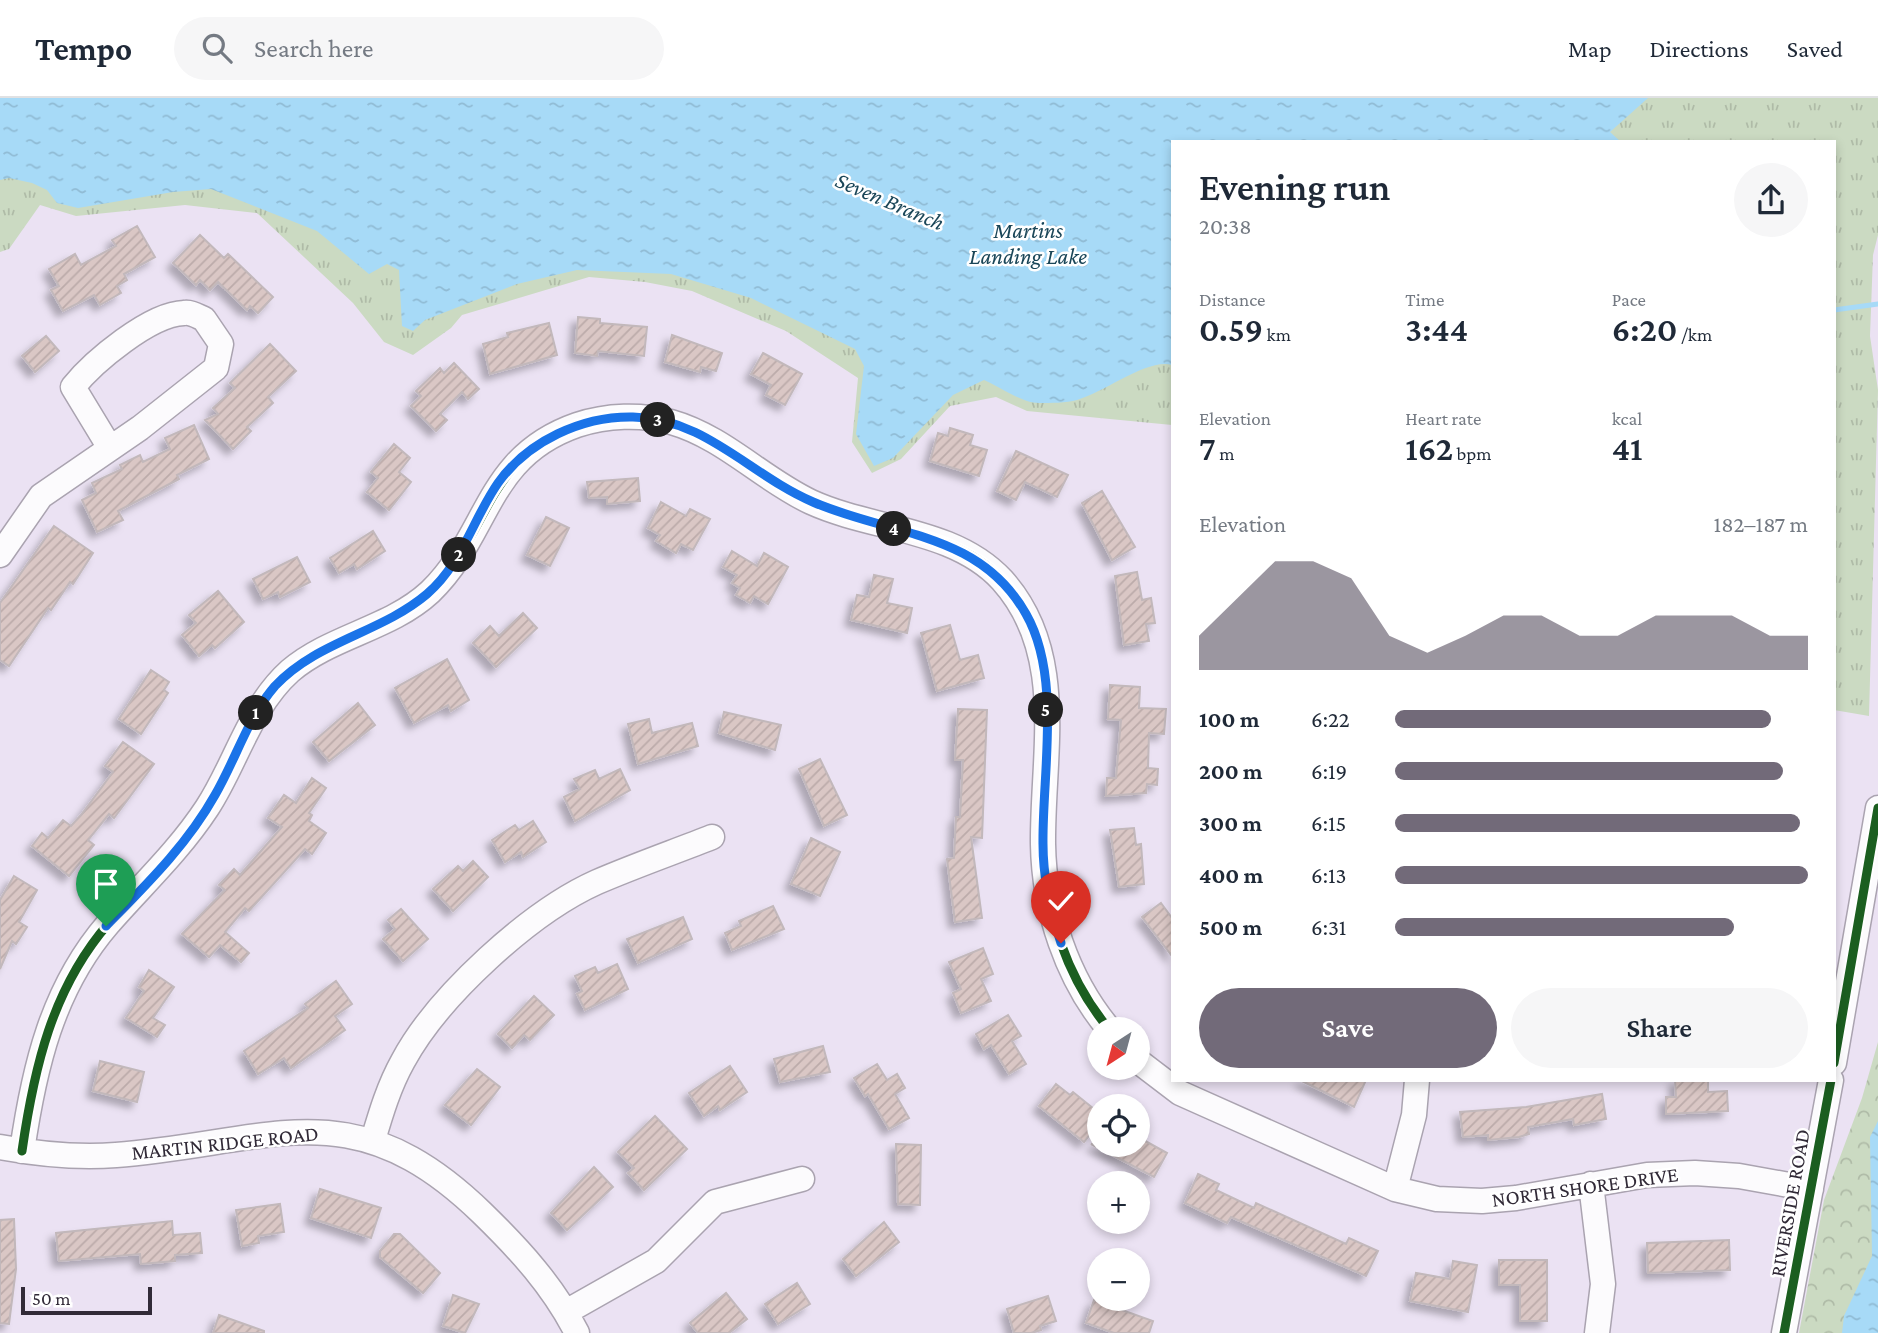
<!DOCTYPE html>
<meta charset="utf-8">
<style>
body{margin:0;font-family:"Crimson Pro",serif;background:#f6f6f7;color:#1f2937;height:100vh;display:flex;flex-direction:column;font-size:26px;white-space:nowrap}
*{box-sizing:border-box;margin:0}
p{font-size:23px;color:#747a83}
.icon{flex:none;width:38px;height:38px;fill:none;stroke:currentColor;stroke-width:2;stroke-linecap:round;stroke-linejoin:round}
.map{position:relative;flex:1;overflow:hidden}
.sheet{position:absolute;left:1171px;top:42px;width:665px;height:942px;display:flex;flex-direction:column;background:#fff;border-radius:0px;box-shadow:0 4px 10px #0003}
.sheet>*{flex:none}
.needle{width:46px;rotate:216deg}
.fabs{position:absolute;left:1087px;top:919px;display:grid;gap:14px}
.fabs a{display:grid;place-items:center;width:63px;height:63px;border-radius:50%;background:#fff;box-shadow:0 4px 10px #0003;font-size:35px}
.scale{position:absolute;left:21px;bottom:18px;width:131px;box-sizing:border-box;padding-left:7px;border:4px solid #312a37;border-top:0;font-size:19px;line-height:24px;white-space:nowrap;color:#312a37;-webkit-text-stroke:5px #fff;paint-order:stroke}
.pin{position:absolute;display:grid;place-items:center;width:60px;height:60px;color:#fff;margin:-72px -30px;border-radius:50% 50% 50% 0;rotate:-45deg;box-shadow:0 0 7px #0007}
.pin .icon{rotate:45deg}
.km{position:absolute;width:35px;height:35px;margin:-18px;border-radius:50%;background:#222;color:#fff;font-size:19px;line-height:35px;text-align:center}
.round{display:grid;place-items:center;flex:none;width:74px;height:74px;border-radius:37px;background:#f6f6f7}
.overview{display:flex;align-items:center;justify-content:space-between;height:119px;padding:0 28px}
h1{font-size:38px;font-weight:600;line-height:52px}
.stats{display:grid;grid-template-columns:repeat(3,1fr);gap:10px;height:119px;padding:7px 28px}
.stats div{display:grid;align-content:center}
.stats b{font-size:35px;font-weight:600}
.stats small{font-size:19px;font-weight:400}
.stats p{font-size:19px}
.chart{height:196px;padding:14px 28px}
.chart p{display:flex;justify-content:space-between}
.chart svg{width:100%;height:126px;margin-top:7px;fill:#726a79;opacity:.7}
.primary-button{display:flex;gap:14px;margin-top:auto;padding:14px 28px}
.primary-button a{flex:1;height:80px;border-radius:42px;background:#726a79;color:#fff;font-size:28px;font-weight:600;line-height:80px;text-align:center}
.primary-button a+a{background:#f6f6f7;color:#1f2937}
ul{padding:0 28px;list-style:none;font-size:23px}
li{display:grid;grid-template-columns:112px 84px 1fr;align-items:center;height:52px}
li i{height:18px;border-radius:9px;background:#726a79}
header{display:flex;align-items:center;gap:42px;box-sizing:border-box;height:98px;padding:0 35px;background:#fff;border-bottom:2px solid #e0e1e3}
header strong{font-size:33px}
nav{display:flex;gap:38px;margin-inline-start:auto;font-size:24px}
.search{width:490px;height:63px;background:#f6f6f7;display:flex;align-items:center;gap:18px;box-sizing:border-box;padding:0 24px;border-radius:38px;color:#747a83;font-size:26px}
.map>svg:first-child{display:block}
.forest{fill:url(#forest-crowns)}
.park{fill:url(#park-tufts)}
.water{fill:url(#water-ripples)}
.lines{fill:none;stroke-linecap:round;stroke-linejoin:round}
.stream{stroke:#a7daf7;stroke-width:5}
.building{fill:url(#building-hatch);stroke:#c2b8bb;stroke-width:2;filter:url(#shadow)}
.minor-casing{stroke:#aaa3b0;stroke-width:27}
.minor{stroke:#fcfbfd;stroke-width:24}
.cycleway-casing{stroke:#fff;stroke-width:13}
.cycleway{stroke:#1b5e20;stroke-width:9}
.route-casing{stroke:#fff;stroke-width:14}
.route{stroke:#1a73e8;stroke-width:9}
.labels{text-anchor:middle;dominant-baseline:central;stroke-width:5;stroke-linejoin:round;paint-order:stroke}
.street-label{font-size:21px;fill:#312a37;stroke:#fff}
.water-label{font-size:23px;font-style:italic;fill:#1a4658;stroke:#fff}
</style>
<header>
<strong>Tempo</strong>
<div class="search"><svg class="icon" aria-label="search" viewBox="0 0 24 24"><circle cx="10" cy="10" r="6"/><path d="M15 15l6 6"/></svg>Search here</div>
<nav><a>Map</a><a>Directions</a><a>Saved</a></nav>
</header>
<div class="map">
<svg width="1878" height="1235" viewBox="0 0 1878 1235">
<defs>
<pattern id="forest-crowns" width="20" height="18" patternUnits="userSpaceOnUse" patternTransform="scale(1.75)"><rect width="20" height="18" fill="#cbdac2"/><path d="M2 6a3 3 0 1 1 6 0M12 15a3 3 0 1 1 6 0" fill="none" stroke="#afbba7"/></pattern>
<pattern id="park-tufts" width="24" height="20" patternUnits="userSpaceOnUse" patternTransform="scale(1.75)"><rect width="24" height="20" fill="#cbdac2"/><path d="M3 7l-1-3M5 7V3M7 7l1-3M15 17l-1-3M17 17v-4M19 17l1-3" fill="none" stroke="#afbba7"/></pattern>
<pattern id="water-ripples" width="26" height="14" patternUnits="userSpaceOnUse" patternTransform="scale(1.75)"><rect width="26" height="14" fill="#a7daf7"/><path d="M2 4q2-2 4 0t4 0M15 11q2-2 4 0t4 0" fill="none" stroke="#90bbd4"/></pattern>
<pattern id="building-hatch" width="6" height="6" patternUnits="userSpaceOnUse" patternTransform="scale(1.75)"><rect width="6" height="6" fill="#dac7c5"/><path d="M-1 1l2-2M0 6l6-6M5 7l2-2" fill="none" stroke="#bcabaa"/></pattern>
<filter id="shadow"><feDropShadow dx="-6" dy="6" stdDeviation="3.5" flood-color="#0004"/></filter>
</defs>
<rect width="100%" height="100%" fill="#ebe2f3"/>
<path class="forest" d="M1878,944V1235H1799L1824,1102L1862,1000Z"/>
<path class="park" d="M0,0H1878V137L1873,157L1870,238L1878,292L1869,618L1834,612V44H1172V327L1027,313L996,299L950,308L901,361L872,375L852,344L858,280L786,233L692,193L645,184L589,179L462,217L451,230L413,257L384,244L353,205L257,115L185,107L76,118L40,107L9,151L0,154Z"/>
<path class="water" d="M0,0H1648L1610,34L1621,44H1172V267C1148,260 1105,294 1077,302C1066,305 1051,305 1039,305C1022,305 1000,289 984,282L953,297L893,360L874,368L856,336L864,268L855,251L751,200L671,176L577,172L517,186L425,222L413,233L402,228L399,172L387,166L369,176L317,133L211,91L173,94L78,110L57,105L47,92L32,85L9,80L0,82Z
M1878,1023V1235H1842L1844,1218L1872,1158L1870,1039Z"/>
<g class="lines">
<path class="stream" d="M1834,212L1878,206"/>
</g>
<path class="building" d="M137,128L155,159L124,176L127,182L117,188L121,195L100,207L94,197L63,213L51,192L59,188L49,171L75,156L81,167L116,148L112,142Z
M200,137L224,160L228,156L273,199L258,215L250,208L247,212L218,184L210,192L200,182L196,187L173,165Z
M578,219L600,221V225L647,229L644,258L598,253L597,258L575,255Z
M549,225L557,257L490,276L483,246L508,239L507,235Z
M672,237L722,255L716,273L701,269L700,274L665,264Z
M46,238L59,253L35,274L22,258Z
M270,246L296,273L268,299L273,305L247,329L251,333L233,351L205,322L218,316L213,310L235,290L230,285Z
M763,255L802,276L785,307L766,297L771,287L751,276Z
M454,265L479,291L468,301L462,294L440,316L447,322L436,333L411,308L421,298L416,293L440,270L444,275Z
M194,327L209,361L177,377L179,381L118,413L123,422L97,434L82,402L96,395L92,385L122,371L120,367L140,357L143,364L170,351L165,340Z
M950,330L973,337L970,347L987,352L979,378L930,363L938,335L948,338Z
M394,346L410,360L399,374L411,384L389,412L367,394L378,380L371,374Z
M1016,353L1068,377L1057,399L1025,384L1016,402L997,393Z
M638,380L640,403L607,406V399L589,400L587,384Z
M1102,393L1135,449L1112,462L1082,405Z
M661,404L686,418L690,411L710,421L693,452L681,446L676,455L656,443L660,437L648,430Z
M546,419L569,430L550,468L527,457Z
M54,428L93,455L73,486L70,484L51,512L48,510L9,568L0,562V505Z
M373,433L385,453L357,471L354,466L339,475L330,460Z
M732,453L757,468L764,455L788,469L768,506L754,498L750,505L736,497L740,490L732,485L737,477L723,469Z
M297,459L310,484L280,499L278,494L263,501L253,481Z
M1137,474L1142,502L1151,500L1155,525L1146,526L1149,543L1124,547L1115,478Z
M874,477L893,481L887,505L912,510L907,535L851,522L857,497L869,499Z
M218,493L244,524L215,550L212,547L199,558L182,537L196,525L189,517Z
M523,515L537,530L496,569L473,545L490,528L499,538Z
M950,527L960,562L978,557L984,580L937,593L921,535Z
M447,561L469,602L451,613L448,607L414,625L395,590Z
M151,572L169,584L164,592L168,595L141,636L119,621Z
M1110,587L1140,589L1139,610L1166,611L1164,636L1149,635L1148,670L1158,671L1157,687L1147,686L1146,695L1106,698L1107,680H1116L1121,622L1108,621Z
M358,605L375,627L329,663L313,644Z
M958,611L987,612L982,740L971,739L982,820L955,824L947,761L954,760L956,719H960L963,662H955Z
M724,614L781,627L775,652L719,635Z
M649,621L652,635L692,625L698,648L638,666L628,626Z
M123,644L154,666L114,720L109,716L88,742L94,747L69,778L32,748L42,735L48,740L63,722L71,728L81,717L113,674L105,668Z
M820,661L847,717L824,728L799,671Z
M620,671L630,692L575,723L564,699L580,691L574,681L595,672L599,681Z
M312,680L326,690L309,715L312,717L309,723L326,735L312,756L305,751L249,813L245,810L225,834L249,855L241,864L220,847L209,859L182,836L225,792L219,787L234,771L240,777L282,729L268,720L284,697L296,705Z
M533,723L546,744L523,759L521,754L505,764L492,742L515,727L519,732Z
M1134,730L1136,747L1141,746L1144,786L1119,789L1110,732Z
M811,740L840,754L820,798L791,786Z
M473,763L488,779L453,813L433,791L458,768L463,773Z
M14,778L37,792L19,824L27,829L16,846L12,843L0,871V802Z
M1161,805L1172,820V858L1142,819Z
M773,808L784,831L732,852L725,835L741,828L739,823Z
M401,811L428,841L403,863L383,841L395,831L388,822Z
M683,819L692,841L638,865L627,841Z
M983,850L993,876L981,881L991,903L961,915L953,895L961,891L949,864Z
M617,866L628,891L585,912L577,896L582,893L575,878L595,869L598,875Z
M149,872L174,889L153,920L165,927L157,939L126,920L144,893L139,889Z
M336,883L352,906L335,918L345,932L291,970L284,960L258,976L244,953L308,910L305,906Z
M534,898L554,917L530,942L524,937L512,950L498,936Z
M1008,917L1021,938L1012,943L1026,966L1009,976L991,947L984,951L976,936Z
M823,948L830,974L780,984L774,961Z
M100,963L144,974L137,1004L93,993Z
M877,966L887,982L897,976L905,990L895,996L909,1020L889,1031L868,996L865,998L854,980Z
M730,968L747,994L720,1012L718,1008L704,1018L689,995Z
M477,971L500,989L471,1027L445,1007Z
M1300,982H1366L1354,1009Z
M1675,982H1708V994L1727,993L1728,1013L1666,1016V999H1676Z
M1056,986L1070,997L1073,994L1099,1015V1025L1084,1044L1039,1008Z
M1602,996L1606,1021L1574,1027L1573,1021L1528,1029L1529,1036L1519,1039L1488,1042V1037L1463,1039L1460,1014L1526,1009Z
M655,1018L687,1051L644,1092L628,1075L634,1070L618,1054Z
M1138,1039L1167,1055L1154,1079L1091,1046H1138Z
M896,1046L921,1047L920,1107L898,1106Z
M594,1069L613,1089L567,1132L551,1115Z
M1198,1076L1219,1086L1216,1092L1254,1110L1256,1105L1346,1146L1349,1140L1378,1153L1366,1178L1231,1119L1227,1125L1185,1105Z
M320,1091L381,1110L371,1140L311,1120Z
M280,1106L284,1134L258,1138L259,1145L242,1148L236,1112Z
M14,1121L16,1171L9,1226L0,1225V1122Z
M172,1123L173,1137L200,1135L202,1155L175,1157V1163L141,1166L140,1156L59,1163L56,1135Z
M884,1124L899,1144L856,1178L843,1161Z
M394,1136H400L440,1175L423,1195L380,1159V1153Z
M1729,1142L1730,1172L1648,1175L1647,1145Z
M1499,1162H1547V1223H1520V1187H1499Z
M1453,1163L1477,1167L1468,1214L1410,1203L1416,1175L1450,1181Z
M797,1185L810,1206L778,1226L765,1206Z
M726,1195L747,1221L729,1235H698L690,1225Z
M453,1197L479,1206L465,1235L443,1228Z
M1048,1198L1056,1223L1040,1228L1041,1232L1031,1235H1014L1007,1211Z
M1094,1202L1153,1223L1149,1235H1114L1086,1225Z
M219,1217L264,1233V1235H213Z"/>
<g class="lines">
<defs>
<path id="minor" d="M0,457L41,398L140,330L216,270L221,246L204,221C197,218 191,214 184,215C150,216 93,264 73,289L110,350
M1138,963L1180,995L1395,1091L1437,1101L1482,1103L1516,1100L1647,1077L1695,1075L1739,1078L1811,1091
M1834,965L1878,710
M373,1042C381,1015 389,988 403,963C438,898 530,814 597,784C634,768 674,754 712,739
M0,1049C38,1056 77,1060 116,1057C272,1045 352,989 482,1115C520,1152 553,1188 577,1235
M22,1053C34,970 52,891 108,826C142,787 178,754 207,710C236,666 249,610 290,573C331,538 390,531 430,494C490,436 485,359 577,327C607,317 641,316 671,324C724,339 762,381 811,404C872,432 954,430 1002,482C1068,555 1042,657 1043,746C1044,812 1067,881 1109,931
M1591,1086L1603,1186L1597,1235
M1395,1091L1414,1017L1417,982
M566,1214L656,1163L715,1104L802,1081
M1784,1235L1831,982"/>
</defs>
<use href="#minor" class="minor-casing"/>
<use href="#minor" class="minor"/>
<defs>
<path id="cycleway" d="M1834,965L1878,710
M22,1053C34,970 52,891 108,826C142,787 178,754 207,710C236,666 249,610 290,573C331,538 390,531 430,494C490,436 485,359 577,327C607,317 641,316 671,324C724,339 762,381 811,404C872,432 954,430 1002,482C1068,555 1042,657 1043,746C1044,812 1067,881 1109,931
M1784,1235L1831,982"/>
</defs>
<use href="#cycleway" class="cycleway-casing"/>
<use href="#cycleway" class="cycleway"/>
</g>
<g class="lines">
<defs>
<path id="route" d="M106,828C146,787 187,747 215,697C236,661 248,619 275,588C317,543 381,535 427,496C462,466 473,421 498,385C528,343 582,318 633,319C705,320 750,377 813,404C891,438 979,433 1026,516C1062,579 1042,676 1043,746C1043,780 1050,812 1061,845"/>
</defs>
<use href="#route" class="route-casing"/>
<use href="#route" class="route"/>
</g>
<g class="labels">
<g class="street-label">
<text transform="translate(225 1045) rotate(-6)">MARTIN RIDGE ROAD</text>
<text transform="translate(1585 1089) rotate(-8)">NORTH SHORE DRIVE</text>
<text transform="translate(1790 1105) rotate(-80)">RIVERSIDE ROAD</text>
</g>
<g class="water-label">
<text transform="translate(890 103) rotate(23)">Seven Branch</text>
<text x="1028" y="132">Martins<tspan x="1028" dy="26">Landing Lake</tspan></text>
</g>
</g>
</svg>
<div class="fabs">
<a><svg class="needle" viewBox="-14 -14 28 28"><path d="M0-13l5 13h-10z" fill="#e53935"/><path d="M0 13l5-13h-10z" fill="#747a83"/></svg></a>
<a><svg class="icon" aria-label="locate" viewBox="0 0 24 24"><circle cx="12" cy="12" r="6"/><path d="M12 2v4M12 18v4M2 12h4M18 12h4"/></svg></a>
<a>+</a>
<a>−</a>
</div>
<div class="scale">50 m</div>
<div class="pin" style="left:106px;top:828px;background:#1e9e55"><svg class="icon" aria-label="arrive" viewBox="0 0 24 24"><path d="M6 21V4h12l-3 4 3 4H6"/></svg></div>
<div class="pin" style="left:1061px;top:845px;background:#d93025"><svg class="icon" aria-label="check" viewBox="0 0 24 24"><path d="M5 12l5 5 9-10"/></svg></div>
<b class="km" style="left:256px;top:615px">1</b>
<b class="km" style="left:459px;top:457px">2</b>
<b class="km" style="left:658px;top:322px">3</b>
<b class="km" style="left:894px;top:431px">4</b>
<b class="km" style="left:1046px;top:612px">5</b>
<section class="sheet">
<div class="overview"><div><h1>Evening run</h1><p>20:38</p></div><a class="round"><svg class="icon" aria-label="share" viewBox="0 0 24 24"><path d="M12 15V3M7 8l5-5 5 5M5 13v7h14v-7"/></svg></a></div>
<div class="stats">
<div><p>Distance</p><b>0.59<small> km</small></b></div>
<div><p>Time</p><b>3:44</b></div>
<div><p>Pace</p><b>6:20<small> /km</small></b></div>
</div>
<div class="stats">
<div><p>Elevation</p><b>7<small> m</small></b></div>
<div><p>Heart rate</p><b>162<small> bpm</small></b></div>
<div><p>kcal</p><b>41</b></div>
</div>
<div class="chart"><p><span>Elevation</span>182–187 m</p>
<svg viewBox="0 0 160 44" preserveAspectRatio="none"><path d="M0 44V32L10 19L20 6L30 6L40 12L50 32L60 38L70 32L80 25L90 25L100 32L110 32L120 25L130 25L140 25L150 32L160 32V44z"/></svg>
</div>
<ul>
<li><b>100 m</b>6:22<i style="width:91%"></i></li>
<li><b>200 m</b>6:19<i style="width:94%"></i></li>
<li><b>300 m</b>6:15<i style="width:98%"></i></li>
<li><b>400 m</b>6:13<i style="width:100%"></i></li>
<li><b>500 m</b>6:31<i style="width:82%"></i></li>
</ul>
<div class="primary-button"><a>Save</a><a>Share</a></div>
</section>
</div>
